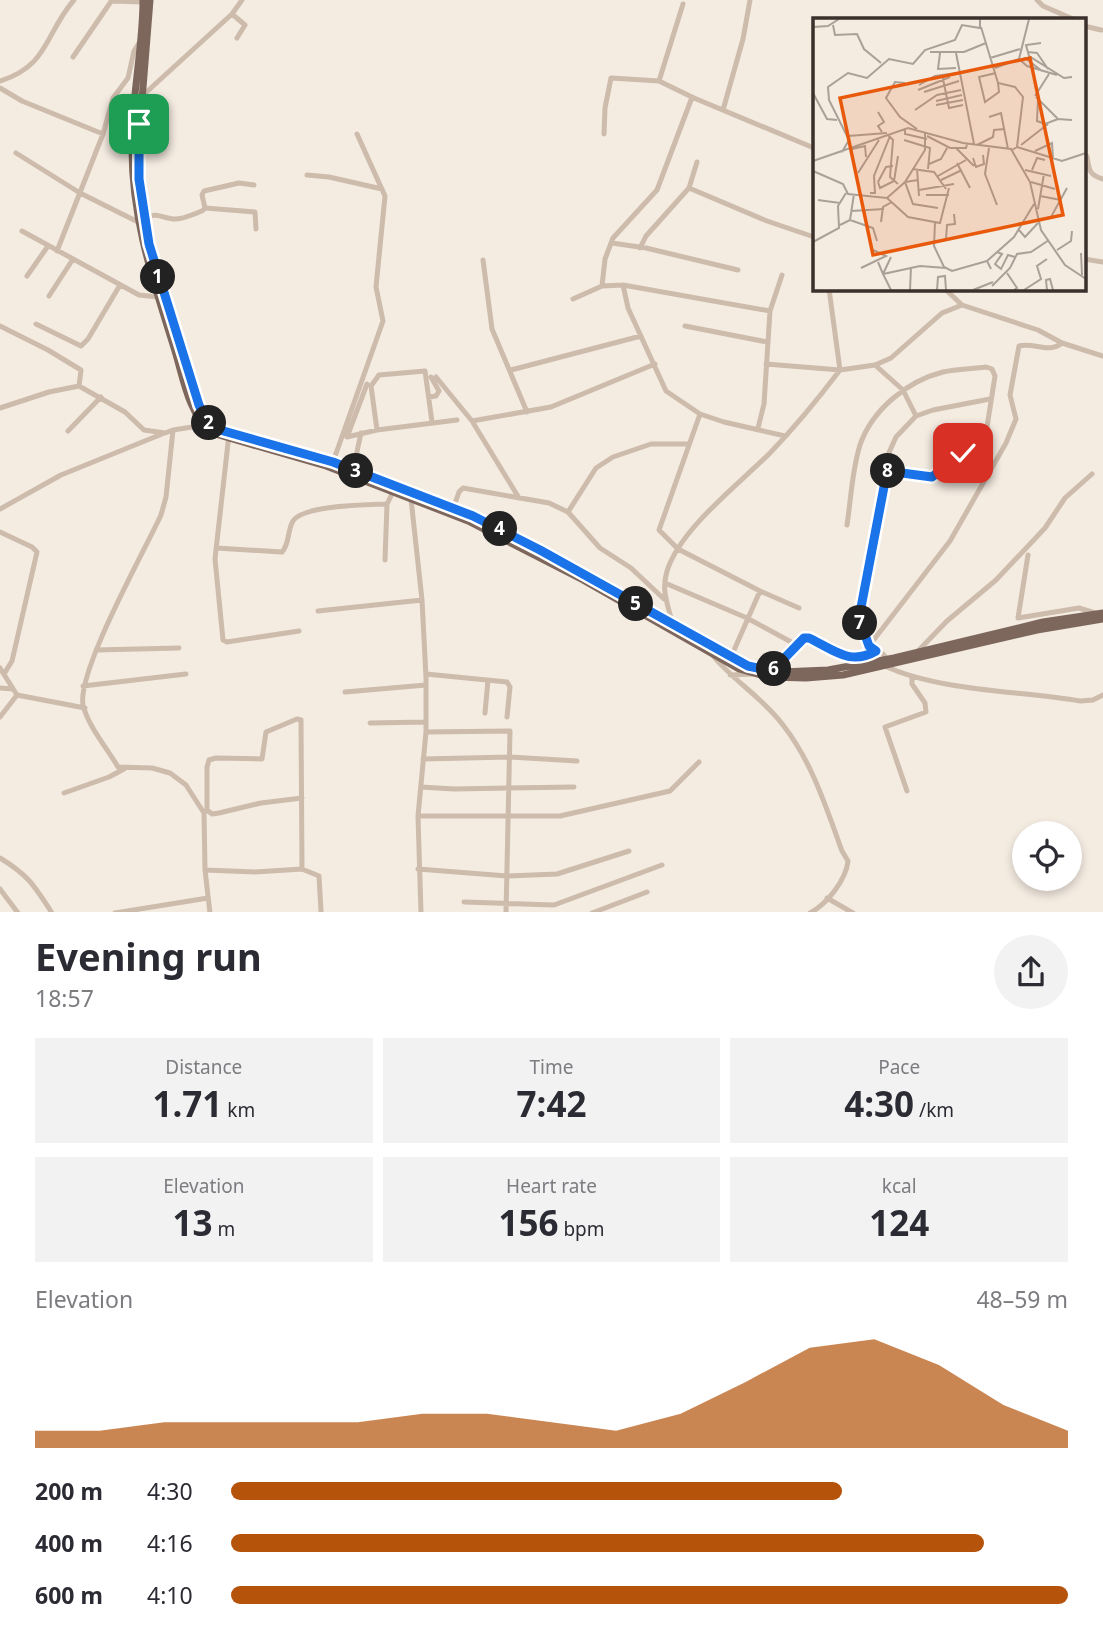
<!DOCTYPE html>
<meta charset="utf-8">
<style>
body{margin:0;font-family:"Noto Sans",sans-serif;background:#f2f2f3;color:#2b2b33;height:100vh;display:flex;flex-direction:column;font-size:26px;white-space:nowrap}
*{box-sizing:border-box;margin:0}
p{font-size:23px;color:#7c7c81}
.icon{flex:none;width:38px;height:38px;fill:none;stroke:currentColor;stroke-width:2;stroke-linecap:round;stroke-linejoin:round}
.map{position:relative;height:912px;overflow:hidden}
.details{display:flex;flex-direction:column;background:#fff;flex:1}
.details>*{flex:none}
.buttons{position:absolute;left:1012px;top:821px;display:grid;gap:14px}
.buttons a{display:grid;place-items:center;width:70px;height:70px;border-radius:50%;background:#fff;box-shadow:0 4px 10px #0003;font-size:35px}
.pin{position:absolute;display:grid;place-items:center;width:60px;height:60px;color:#fff;margin:-30px;border-radius:14px;box-shadow:0 4px 10px #0006}
.km{position:absolute;width:35px;height:35px;margin:-18px;border-radius:50%;background:#222;color:#fff;font-size:19px;line-height:35px;text-align:center}
.round{display:grid;place-items:center;flex:none;width:74px;height:74px;border-radius:37px;background:#f2f2f3}
.headline{display:flex;align-items:center;justify-content:space-between;height:119px;padding:0 35px}
h1{font-size:38px;font-weight:700;line-height:52px}
.stats{display:grid;grid-template-columns:repeat(3,1fr);gap:10px;height:119px;padding:7px 35px}
.stats div{display:grid;align-content:center;border-radius:0px;background:#f2f2f3;text-align:center}
.stats b{font-size:35px;font-weight:700}
.stats small{font-size:19px;font-weight:400}
.stats p{font-size:19px}
.chart{height:196px;padding:14px 35px}
.chart p{display:flex;justify-content:space-between}
.chart svg{width:100%;height:126px;margin-top:7px;fill:#b45309;opacity:.7}
ul{padding:0 35px;list-style:none;font-size:23px}
li{display:grid;grid-template-columns:112px 84px 1fr;align-items:center;height:52px}
li i{height:18px;border-radius:9px;background:#b45309}
.map>svg:first-child{display:block}
.lines{fill:none;stroke-linecap:round;stroke-linejoin:round}
.minor{stroke:#cdbbac;stroke-width:5}
.major{stroke:#7d675c;stroke-width:7}
.route-casing{stroke:#fff;stroke-width:14}
.route{stroke:#1a73e8;stroke-width:9}
.inset-road{fill:none;stroke:#aaa098;stroke-width:2}
.view{fill:#e8590c;fill-opacity:0.15;stroke:#e8590c;stroke-width:3.5}
.inset-edge{fill:none;stroke:#3b302b;stroke-width:3.5}
</style>
<div class="map">
<svg width="1103" height="913" viewBox="0 0 1103 913">
<rect width="100%" height="100%" fill="#f4ebe1"/>
<g class="lines">
<path class="minor" d="M1037,0L1043,6L1073,19
M112,1L143,2
M232,14L245,25L237,38
M1084,26L1101,30
M73,57L112,0
M0,81C49,66 45,33 74,0
M659,81L694,98
M0,88L22,101L103,134
M141,97L232,14L242,0
M723,110L743,39L750,0
M604,134L605,108L611,78L659,81L683,4
M16,153L80,193L138,222
M1084,155L1087,156C1089,170 1089,175 1103,179
M307,175L329,177L382,189
M689,188L767,221L814,237
M205,208L255,212L256,229
M143,217C161,213 158,217 173,219C182,220 194,214 202,211L205,208L202,195L204,191L239,183L254,185
M22,231L139,295L158,297
M612,243L646,248L738,270
M640,248L646,236L689,188L697,162
M57,251L103,134L113,98L128,78L134,51L139,43
M1084,259L1103,262
M483,260L492,329L527,412
M27,276L48,246
M623,285L628,308L666,391L700,414L724,422L785,436
M602,286L605,259L613,238L657,190L691,100L694,98L814,148
M945,289L962,305
M49,296L73,259
M573,299L602,286L623,285L770,311
M36,324L81,346L88,339L120,285
M0,326L48,350L81,370L79,386L125,412L144,430L165,433L173,430
M685,326L767,342
M766,364L840,370L829,289
M875,365L903,390L916,416L896,437L887,457L881,507L859,618L869,646L883,654L887,659
M511,370L641,336
M436,377L472,421L519,498
M367,384L347,437L377,430L457,420
M429,397L436,396L439,391L431,377
M0,408L49,392L79,386
M700,414L659,530L678,549L760,591L799,608
M916,416L933,410L990,399
M472,421L551,407L655,364
M205,425L173,430L166,497L161,515C144,552 77,671 83,705C88,726 107,748 118,767L152,768L170,773L186,785L204,813L205,870L210,913
M758,428L764,404L770,311L782,275
M377,430L371,386L379,375L425,371L432,422
M68,431L101,397
M229,434L215,559L223,640L227,642L299,631
M333,462L383,321L376,287L385,196L357,134
M353,470L361,433
M411,499L422,600L426,677V732L418,816L421,913
M0,509L61,475L162,434
M453,509L459,492L463,488L549,503L568,512L600,548L631,568L664,599
M568,512L596,468L613,457L651,444H688
M847,525C851,499 852,470 860,445C872,410 907,381 943,372C957,369 972,369 986,367L992,369L995,376L987,427L963,453L931,477L887,471
M0,532L32,547L37,552L12,661L4,674
M216,548L282,552C290,543 287,531 293,521C303,505 368,505 387,504L393,492
M1028,555L1018,618L1079,608L1095,613
M385,560L387,504
M665,583L747,618L793,643L796,648L772,671
M318,611L422,600
M672,623C668,603 661,592 667,571C680,529 739,484 770,453C795,427 818,399 840,370L875,365L891,358L942,313L962,305L1038,330L1062,343L1103,356
M869,646L950,541L1006,443L1016,419L1010,395L1019,346C1034,342 1049,354 1062,343
M796,648L804,638H809C833,649 851,666 876,651
M96,650L179,648
M918,651L947,621L996,580L1045,528L1065,498L1092,474
M714,657C735,682 763,698 783,725C812,762 826,807 842,851L848,861C846,880 827,904 810,913
M731,657L760,591
M885,666C938,691 1021,691 1080,701L1093,700L1103,695
M0,668L17,695L0,717
M426,674L507,682L510,687L507,717
M730,675L754,674
M83,686L186,674
M0,688L13,689
M345,692L426,685
M17,695L85,708
M485,713L488,680
M370,723L426,722
M426,732L510,731L506,913
M423,759L510,757L577,761
M421,787L454,789L574,787
M907,791L885,727L926,712L925,703L912,684V678
M64,793L109,777L124,769
M207,810L212,814L219,813L261,803L302,798
M204,813L207,810V767L209,760L216,758L262,759L266,732L297,719L301,720L302,869L255,872L205,870
M418,816H560L670,791L699,762
M0,858C28,875 34,885 52,913
M302,869L319,876L321,911
M418,869L507,876L557,874L629,851
M0,889L18,913
M827,898L853,913
M464,902L554,905L662,865
M115,913L208,898
M592,913L647,892"/>
<path class="major" d="M143,0C143,50 131,99 132,149C132,222 154,283 175,351C183,377 189,416 212,433L326,466L468,521L583,580L739,669L768,677L806,678L843,675L1037,630L1103,619
M150,0L138,150L143,220L156,270L199,405L206,419L220,430L333,462L473,516L540,549L731,657L762,670L781,672L828,670L894,658L1043,622L1103,613"/>
</g>
<g class="lines">
<defs>
<path id="route" d="M139,124V179L149,244L199,405L206,419L220,430L333,462L473,516L540,550L748,666L772,671L804,638H809C834,650 850,666 876,651L869,646L859,618L887,471L932,477L963,453"/>
</defs>
<use href="#route" class="route-casing"/>
<use href="#route" class="route"/>
</g>
<g transform="translate(813 18)">
<rect width="273" height="273" fill="#f4ebe1"/>
<path class="inset-road" d="M216,1L206,41L214,48L244,57M20,7L22,17L44,16L51,31L68,45M0,9L15,8L26,1M168,9L185,65L202,69L210,79L204,129L199,132M228,25L213,27L216,38L251,60L259,59M117,34H151L173,25M215,34L224,35L235,51M127,35L125,51L143,50M143,35L161,126M177,40L207,31M208,42L212,40L229,53M182,50L206,41M183,55L166,59L172,84L186,74L185,65M129,56L136,90L150,87M92,65L82,64L73,80L87,99L104,111M106,67L122,58L144,55M105,72L137,59M111,74L146,63M0,75L14,101L24,102M222,78L236,56M223,79L245,101L259,102M225,81L224,103L232,106L245,101M123,83L149,77M123,87L150,82M102,92L124,77L148,72M65,94L71,104L65,108L69,114M176,99L188,95L195,131M92,112V116L114,121M75,117L80,122L77,159L85,166M35,118L74,115M114,118L137,130H153L154,126M91,122L117,130L115,151M164,127L180,119L181,112L192,111M208,127L235,106M204,129L249,143L273,135M143,130L161,148M176,130L172,156L184,187M39,131L52,128L53,139M222,133L239,125L240,141M29,134L36,122L16,82L15,69L35,55L54,60L76,41L100,46L112,32L142,22L149,7L167,10V1M160,140L163,149L171,146L170,137M0,143L95,110L150,125L198,131L217,164L228,212L252,247L273,261M144,145L157,170M116,146L128,141L134,130M99,151L121,154L133,171M104,151L106,178M212,152L238,158M219,152L224,140L232,142M0,153L30,166L35,176L74,180L92,164L112,132V115M45,155L66,122M125,158L153,142M105,162L92,164L100,186L125,190M128,162L149,152M65,164L67,170L81,163L85,138M65,164L73,149L80,148M218,164L242,171M106,172L141,166M57,175H62L61,158L77,118M113,177H136M227,178L248,182M74,180L95,199L127,205L136,170M5,182L27,185M225,191L231,156M38,193L71,191M37,202L60,210L64,223M225,202L238,199L254,170M68,204L70,189L79,184M122,204L121,228L131,249L139,253L174,243L178,251M27,207L37,202L41,176M206,212L212,219L225,205M133,221L134,207L142,206L141,196M0,224L26,210L25,188L33,175M244,232L258,223L259,213M184,234L189,236L182,246L188,251L195,237L202,239M268,235L269,257M78,239L70,256L78,272M174,243L201,219L221,186M65,244L70,256L107,248L133,250M48,250L73,238L60,232M194,255L204,270L201,272M179,268L197,250L204,236L218,234L236,222M97,272L98,249M124,272L125,259L132,258L133,272M160,272L180,264M211,272L228,261L224,248L234,241M234,272L233,262L237,261L240,272"/>
<path class="view" d="M217,40L250,197L60,237L27,80Z"/>
<rect width="273" height="273" class="inset-edge"/>
</g>
</svg>
<div class="buttons">
<a><svg class="icon" aria-label="locate" viewBox="0 0 24 24"><circle cx="12" cy="12" r="6"/><path d="M12 2v4M12 18v4M2 12h4M18 12h4"/></svg></a>
</div>
<div class="pin" style="left:139px;top:124px;background:#1e9e55"><svg class="icon" aria-label="arrive" viewBox="0 0 24 24"><path d="M6 21V4h12l-3 4 3 4H6"/></svg></div>
<div class="pin" style="left:963px;top:453px;background:#d93025"><svg class="icon" aria-label="check" viewBox="0 0 24 24"><path d="M5 12l5 5 9-10"/></svg></div>
<b class="km" style="left:158px;top:277px">1</b>
<b class="km" style="left:209px;top:423px">2</b>
<b class="km" style="left:356px;top:471px">3</b>
<b class="km" style="left:500px;top:529px">4</b>
<b class="km" style="left:636px;top:604px">5</b>
<b class="km" style="left:774px;top:669px">6</b>
<b class="km" style="left:860px;top:623px">7</b>
<b class="km" style="left:888px;top:471px">8</b>
</div>
<section class="details">
<div class="headline"><div><h1>Evening run</h1><p>18:57</p></div><a class="round"><svg class="icon" aria-label="share" viewBox="0 0 24 24"><path d="M12 15V3M7 8l5-5 5 5M5 13v7h14v-7"/></svg></a></div>
<div class="stats">
<div><p>Distance</p><b>1.71<small> km</small></b></div>
<div><p>Time</p><b>7:42</b></div>
<div><p>Pace</p><b>4:30<small> /km</small></b></div>
</div>
<div class="stats">
<div><p>Elevation</p><b>13<small> m</small></b></div>
<div><p>Heart rate</p><b>156<small> bpm</small></b></div>
<div><p>kcal</p><b>124</b></div>
</div>
<div class="chart"><p><span>Elevation</span>48–59 m</p>
<svg viewBox="0 0 160 44" preserveAspectRatio="none"><path d="M0 44V38L10 38L20 35L30 35L40 35L50 35L60 32L70 32L80 35L90 38L100 32L110 21L120 9L130 6L140 15L150 29L160 38V44z"/></svg>
</div>
<ul>
<li><b>200 m</b>4:30<i style="width:73%"></i></li>
<li><b>400 m</b>4:16<i style="width:90%"></i></li>
<li><b>600 m</b>4:10<i style="width:100%"></i></li>
</ul>
</section>
